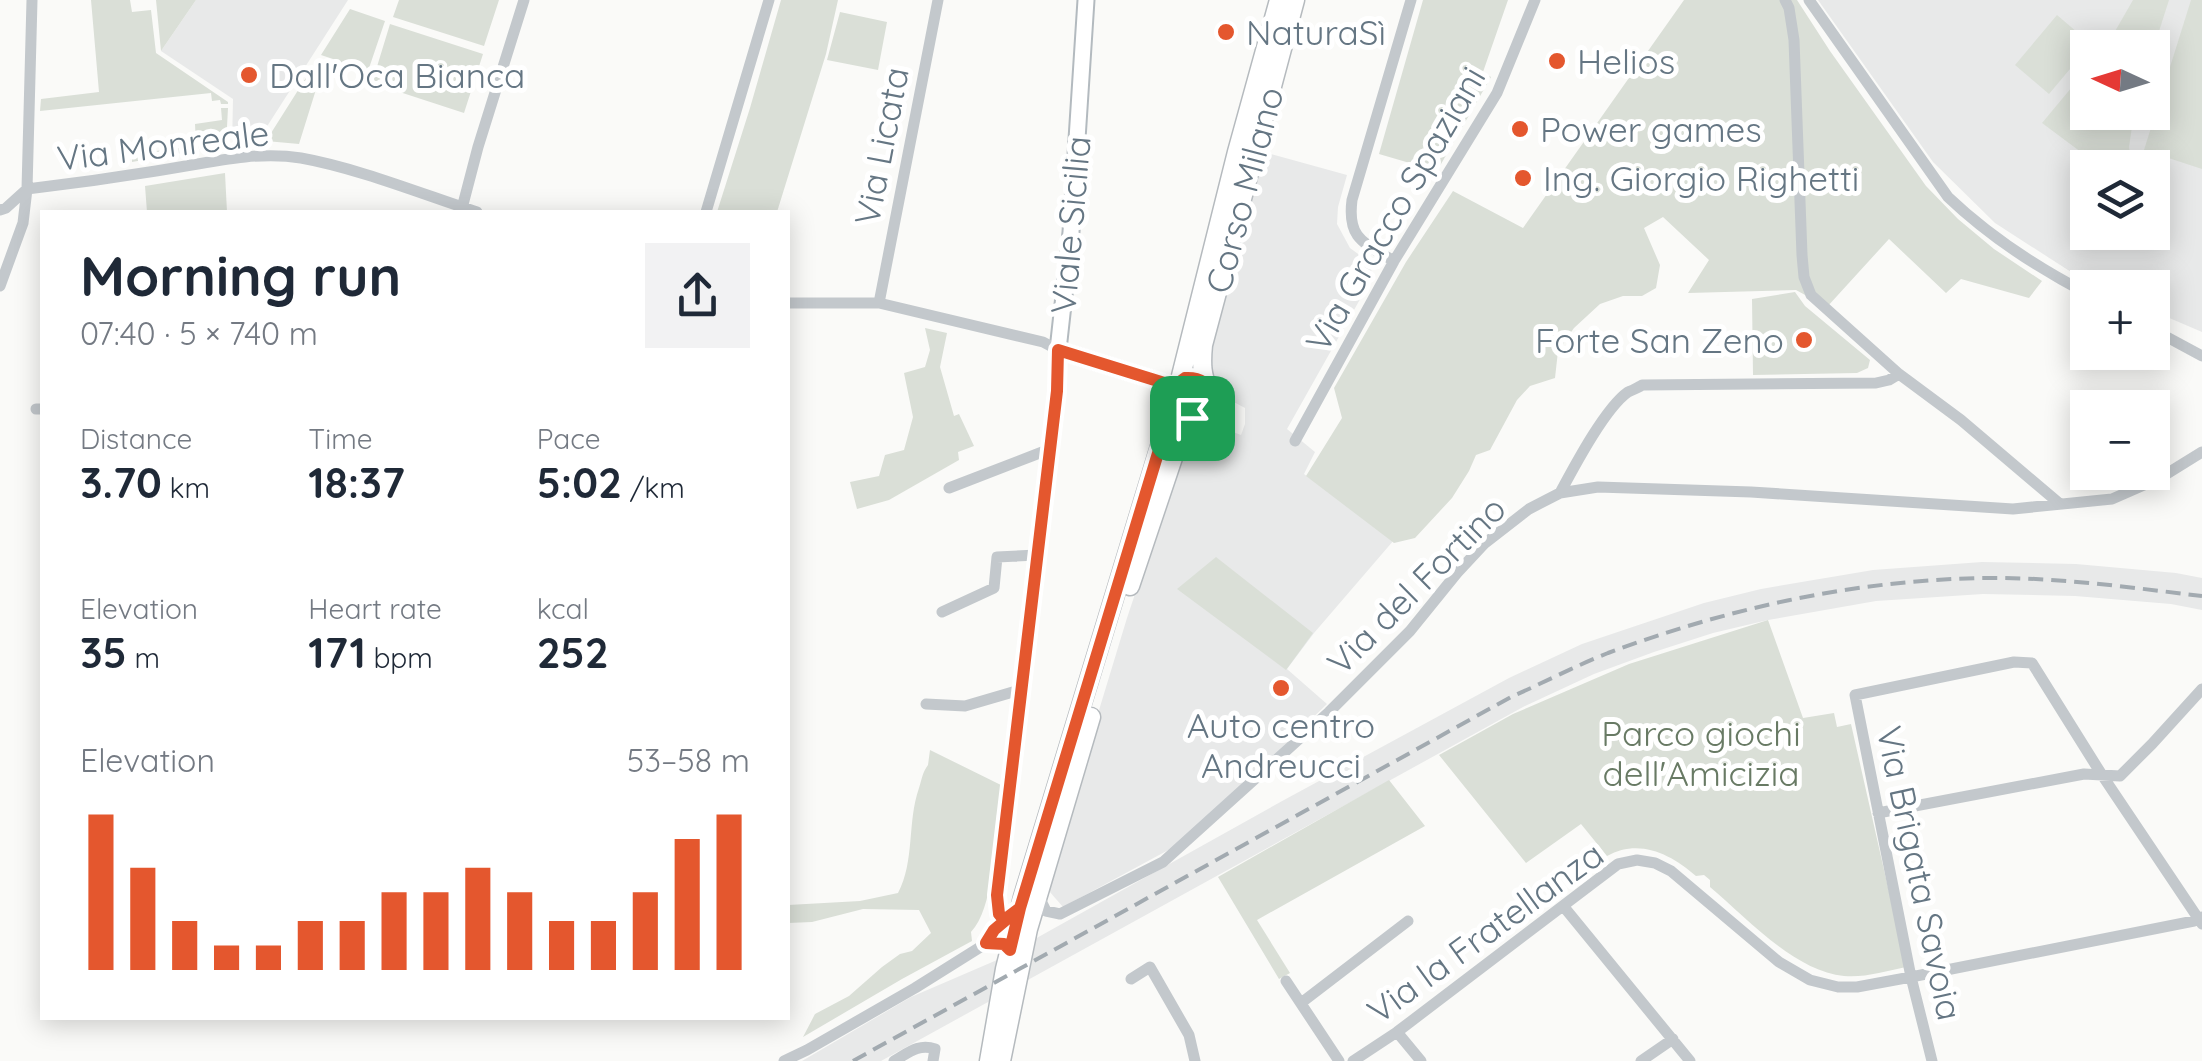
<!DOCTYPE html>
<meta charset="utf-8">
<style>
body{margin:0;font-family:Quicksand,sans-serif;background:#f2f2f3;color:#1f2937;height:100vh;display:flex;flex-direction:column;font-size:38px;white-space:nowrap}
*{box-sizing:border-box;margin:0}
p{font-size:32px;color:#747a83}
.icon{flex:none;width:55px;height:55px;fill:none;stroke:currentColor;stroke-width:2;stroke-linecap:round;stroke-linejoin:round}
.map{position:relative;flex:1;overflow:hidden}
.side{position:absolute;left:40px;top:210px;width:750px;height:810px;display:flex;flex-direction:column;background:#fff;border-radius:0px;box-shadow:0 5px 25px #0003}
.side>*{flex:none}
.needle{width:65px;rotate:274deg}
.tools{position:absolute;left:2070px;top:30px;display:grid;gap:20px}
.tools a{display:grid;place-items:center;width:100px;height:100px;border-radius:0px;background:#fff;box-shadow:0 5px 25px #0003;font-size:50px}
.pin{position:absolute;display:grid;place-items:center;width:85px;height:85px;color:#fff;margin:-42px;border-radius:20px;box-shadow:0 5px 15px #0006}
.round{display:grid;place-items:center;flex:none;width:105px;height:105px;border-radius:0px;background:#f2f2f3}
.head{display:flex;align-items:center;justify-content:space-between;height:170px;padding:0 40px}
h1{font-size:55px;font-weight:800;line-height:75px}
.metrics{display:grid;grid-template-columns:repeat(3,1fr);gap:15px;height:170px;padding:10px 40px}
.metrics div{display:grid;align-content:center}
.metrics b{font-size:42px;font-weight:800}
.metrics small{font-size:28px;font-weight:400}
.metrics p{font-size:28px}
.chart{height:280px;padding:20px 40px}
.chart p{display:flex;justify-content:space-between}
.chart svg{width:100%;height:180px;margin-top:10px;stroke:#e4572e;stroke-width:6}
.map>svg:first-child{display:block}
.built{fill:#e8e9e9;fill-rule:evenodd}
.green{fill:#dadfd7}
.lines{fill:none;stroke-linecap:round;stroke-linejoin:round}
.secondary-casing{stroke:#b3babf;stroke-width:19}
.primary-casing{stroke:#b5babe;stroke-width:21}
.street{stroke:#c3c8cc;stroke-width:11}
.secondary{stroke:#fff;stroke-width:15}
.primary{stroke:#fff;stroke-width:18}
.rail{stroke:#a2aab0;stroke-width:4;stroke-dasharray:15 8;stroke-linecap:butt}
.route-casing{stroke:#fff;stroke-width:20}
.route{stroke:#e4572e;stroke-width:12}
.poi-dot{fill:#e4572e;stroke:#fff;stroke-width:4}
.labels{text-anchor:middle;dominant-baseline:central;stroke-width:10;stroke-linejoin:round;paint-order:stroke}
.poi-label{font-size:35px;fill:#657683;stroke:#fff;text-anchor:start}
.street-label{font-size:35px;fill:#657683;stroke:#fff}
.park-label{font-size:35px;fill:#687a64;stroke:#fff}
</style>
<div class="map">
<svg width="2202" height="1061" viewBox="0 0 2202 1061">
<rect width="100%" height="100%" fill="#fafaf8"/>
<path class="built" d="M196,0H348L257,142L232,145L233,99L161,51Z
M1818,0H2202V332L2153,311L2152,288L2099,287L2085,281L1995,223L1933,162ZM2088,48H2152V112H2088ZM2088,168H2152V232H2088Z
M1264,152L1347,175L1338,207L1337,224L1350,248L1365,259L1371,267L1372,278L1287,429L1315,452L1304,474L1394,540L1314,633L1287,669L1327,704L1185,841L1063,907L1049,891L1086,753L1127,618L1184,448L1190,439L1209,423L1241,435L1245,424V408L1230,400L1212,375L1211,351Z
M1982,562L2076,564L2176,573L2202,578V610L2171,604L2075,596L1983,594L1876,601L1768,620L1713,633L1654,652L1594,674L1523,707L881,1061H802L911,997L997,960L1284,800L1509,678L1582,644L1704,603L1761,589L1873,570Z"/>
<path class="green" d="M91,0H130L132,12L151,10L156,53L228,102V104H221L220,100L212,101L211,93L40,111L41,99L99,92Z
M156,0H196L161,51Z
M399,0H499L484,46L393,17Z
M781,0H838L826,54L777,212H717L750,108Z
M1423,0H1508L1483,72L1491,77L1437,171L1379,154Z
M1684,0H1797L1830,51L1926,186L1958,219L1994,249L2042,281L2029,298L1961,279L1946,293L1889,239L1827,307L1796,290L1688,293L1709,260L1663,217L1644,228L1660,265L1656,288L1642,296H1623L1600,304L1574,328L1558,351L1555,378L1530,386L1517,400L1490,450L1476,455L1469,471L1452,498L1415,538L1394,543L1306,476L1342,418L1334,388L1406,262L1453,191L1523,228Z
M2133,0H2169L2153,50L2152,48L2106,47Z
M2191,0H2202V169L2144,150Z
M350,9L385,21L367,74L332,63L333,59L321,55Z
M840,12L887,22L878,70L827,60Z
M2057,15L2091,44L2049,94L2015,65Z
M390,24L483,54L464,113L372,83Z
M314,65L323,67L299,144L266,141Z
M2087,69L2088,112L2134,113L2129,147L2132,167H2101L2042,123Z
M221,108H228L226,145L132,162V154L196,146L195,124L222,120Z
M225,173L227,212H147L145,186Z
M1795,292L1805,306L1870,360L1868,368L1857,373L1753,375L1752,299Z
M925,328L947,333L940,367L954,416L959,414L974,446L958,452L959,460L889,500L857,509L850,482L879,476L885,455L904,450L913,417L904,373L925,367L930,350Z
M1216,557L1313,633L1286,670L1177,589Z
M1768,620L1803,718L1834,713L1837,727L1851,724L1906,967C1886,971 1864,978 1844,976C1794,971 1747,918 1710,887V880L1704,875L1696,876C1671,854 1639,838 1607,856L1581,824L1526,863L1439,755L1513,714L1629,664Z
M930,750L1005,787L1003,814H997C993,848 994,907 971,932L972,941L902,979L803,1037L815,1014L849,996L882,967L900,954L912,951L931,933L919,910L863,909L812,922L788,923V905L860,901L898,893C915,861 907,822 919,788C922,779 922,773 928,765Z
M1389,780L1425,826L1257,920L1290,973L1279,979L1218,877Z"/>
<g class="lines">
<defs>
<path id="secondary" d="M1086,0L1071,232L1058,350L1174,386"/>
<path id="primary" d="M1180,380L1237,152L1279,0
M1204,382L1190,377L1177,383L1170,396C1173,417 1198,429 1209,407C1215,396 1206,387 1204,377C1201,367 1202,355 1203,345L1295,0
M1130,586L1180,437L1192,419
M989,1061L1005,969L1023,897L1172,407
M1001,1061L1028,929L1091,717"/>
</defs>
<use href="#secondary" class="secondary-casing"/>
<use href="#primary" class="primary-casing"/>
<path class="street" d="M1785,0L1789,8L1794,40L1802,255L1804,277L1811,295L1899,374L1961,420L2060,504
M1809,0L1948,197C1990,237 2036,267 2088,294
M27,189C70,184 113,178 156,171C203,164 254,150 301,158C357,168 422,194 477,212
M0,210L6,208L27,189
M461,212L478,147L524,0
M706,212L769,0
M1394,261C1364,243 1347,239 1352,200L1411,0
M0,286L23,223L27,189L32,0
M788,303H879L1043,342L1058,350L1057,391L1050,449L1002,846L997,905L999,914L1004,920
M879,303L938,0
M2152,329L2202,356
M36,409H42
M1295,441L1394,261L1497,93L1535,0
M949,488L1050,449
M1560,493C1574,467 1605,408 1628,392C1629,392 1641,386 1642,385L1876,383L1889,380L1899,374
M942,612L994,588L997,557L1037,555
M926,704L965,706L1020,690
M1878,813L2084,774L2120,776L2152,744L2202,689
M1039,897L1046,911L1060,914L1163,862L1329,712L1410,631L1457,573L1484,544L1529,509L1560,493L1598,487L1751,492L2013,509L2112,499L2160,478L2202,452
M1564,907L1690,1061
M1131,979L1150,967L1189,1035L1195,1061
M1286,981L1339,1061
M1301,1003L1408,921
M1397,1032L1421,1061
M784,1061L807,1050L915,988L982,946L994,930L1010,916
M894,1061C908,1053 919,1043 935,1049L933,1061
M1353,1061L1397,1032L1618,864L1637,860L1655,863L1671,871L1779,962L1810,980L1838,987H1857L1911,977L2194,921L2202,917
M1641,1061L1673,1039
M1932,1061L1911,977L1855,695L2014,662L2032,663L2102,775L2202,924"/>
<use href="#secondary" class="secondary"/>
<use href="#primary" class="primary"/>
<path class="rail" d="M853,1061L1511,697C1543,683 1575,666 1608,653C1731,607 1864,578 1996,578C2065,578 2134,588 2202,596"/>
</g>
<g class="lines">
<defs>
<path id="route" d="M1192,418L1180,416L1172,407L1020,908L994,930L986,943L1004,944L1010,950L1020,908L1004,920L999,914L997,895L1057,391L1058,350L1174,386L1185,378C1217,376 1221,410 1192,418"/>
</defs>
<use href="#route" class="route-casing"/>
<use href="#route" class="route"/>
</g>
<g class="poi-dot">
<circle cx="1226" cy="32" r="10"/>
<circle cx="1557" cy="61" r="10"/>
<circle cx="249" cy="75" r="10"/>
<circle cx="1520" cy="129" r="10"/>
<circle cx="1523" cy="178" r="10"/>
<circle cx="1804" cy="340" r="10"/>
<circle cx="1281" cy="688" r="10"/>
</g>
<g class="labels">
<g class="poi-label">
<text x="1246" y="32">NaturaSì</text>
<text x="1577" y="61">Helios</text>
<text x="269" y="75">Dall'Oca Bianca</text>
<text x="1540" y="129">Power games</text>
<text x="1543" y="178">Ing. Giorgio Righetti</text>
<text x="1784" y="340" text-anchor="end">Forte San Zeno</text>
<text x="1281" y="725" text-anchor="middle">Auto centro<tspan x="1281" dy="40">Andreucci</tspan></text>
</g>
<g class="street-label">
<text transform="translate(163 145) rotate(-7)">Via Monreale</text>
<text transform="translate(881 146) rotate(-79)">Via Licata</text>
<text transform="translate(1244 190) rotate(-75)">Corso Milano</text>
<text transform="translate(1395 209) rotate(-60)">Via Gracco Spaziani</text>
<text transform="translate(1070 225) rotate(-85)">Viale Sicilia</text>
<text transform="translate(1416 585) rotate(-45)">Via del Fortino</text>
<text transform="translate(1920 873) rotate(78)">Via Brigata Savoia</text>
<text transform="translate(1485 932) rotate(-36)">Via la Fratellanza</text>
</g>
<g class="park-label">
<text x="1701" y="733">Parco giochi<tspan x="1701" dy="40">dell'Amicizia</tspan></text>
</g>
</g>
</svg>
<div class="tools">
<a><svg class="needle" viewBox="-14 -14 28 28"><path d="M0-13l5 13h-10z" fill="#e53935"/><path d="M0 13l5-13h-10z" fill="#747a83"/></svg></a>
<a><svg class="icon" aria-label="layers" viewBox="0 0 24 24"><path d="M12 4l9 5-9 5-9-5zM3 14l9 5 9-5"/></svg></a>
<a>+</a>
<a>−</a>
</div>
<div class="pin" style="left:1192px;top:418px;background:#1e9e55"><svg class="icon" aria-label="arrive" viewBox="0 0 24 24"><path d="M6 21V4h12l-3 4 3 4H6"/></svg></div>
<section class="side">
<div class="head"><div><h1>Morning run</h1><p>07:40 · 5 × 740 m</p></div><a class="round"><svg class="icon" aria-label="share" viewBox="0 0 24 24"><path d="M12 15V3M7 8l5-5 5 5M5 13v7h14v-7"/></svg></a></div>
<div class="metrics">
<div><p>Distance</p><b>3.70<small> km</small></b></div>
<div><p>Time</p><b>18:37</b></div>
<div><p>Pace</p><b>5:02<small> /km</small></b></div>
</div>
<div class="metrics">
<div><p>Elevation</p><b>35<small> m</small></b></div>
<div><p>Heart rate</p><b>171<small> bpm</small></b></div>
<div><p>kcal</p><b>252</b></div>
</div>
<div class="chart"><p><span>Elevation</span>53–58 m</p>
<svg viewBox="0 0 160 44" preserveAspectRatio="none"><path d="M5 44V6M15 44V19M25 44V32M35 44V38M45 44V38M55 44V32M65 44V32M75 44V25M85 44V25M95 44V19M105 44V25M115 44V32M125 44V32M135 44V25M145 44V12M155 44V6"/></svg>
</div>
</section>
</div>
